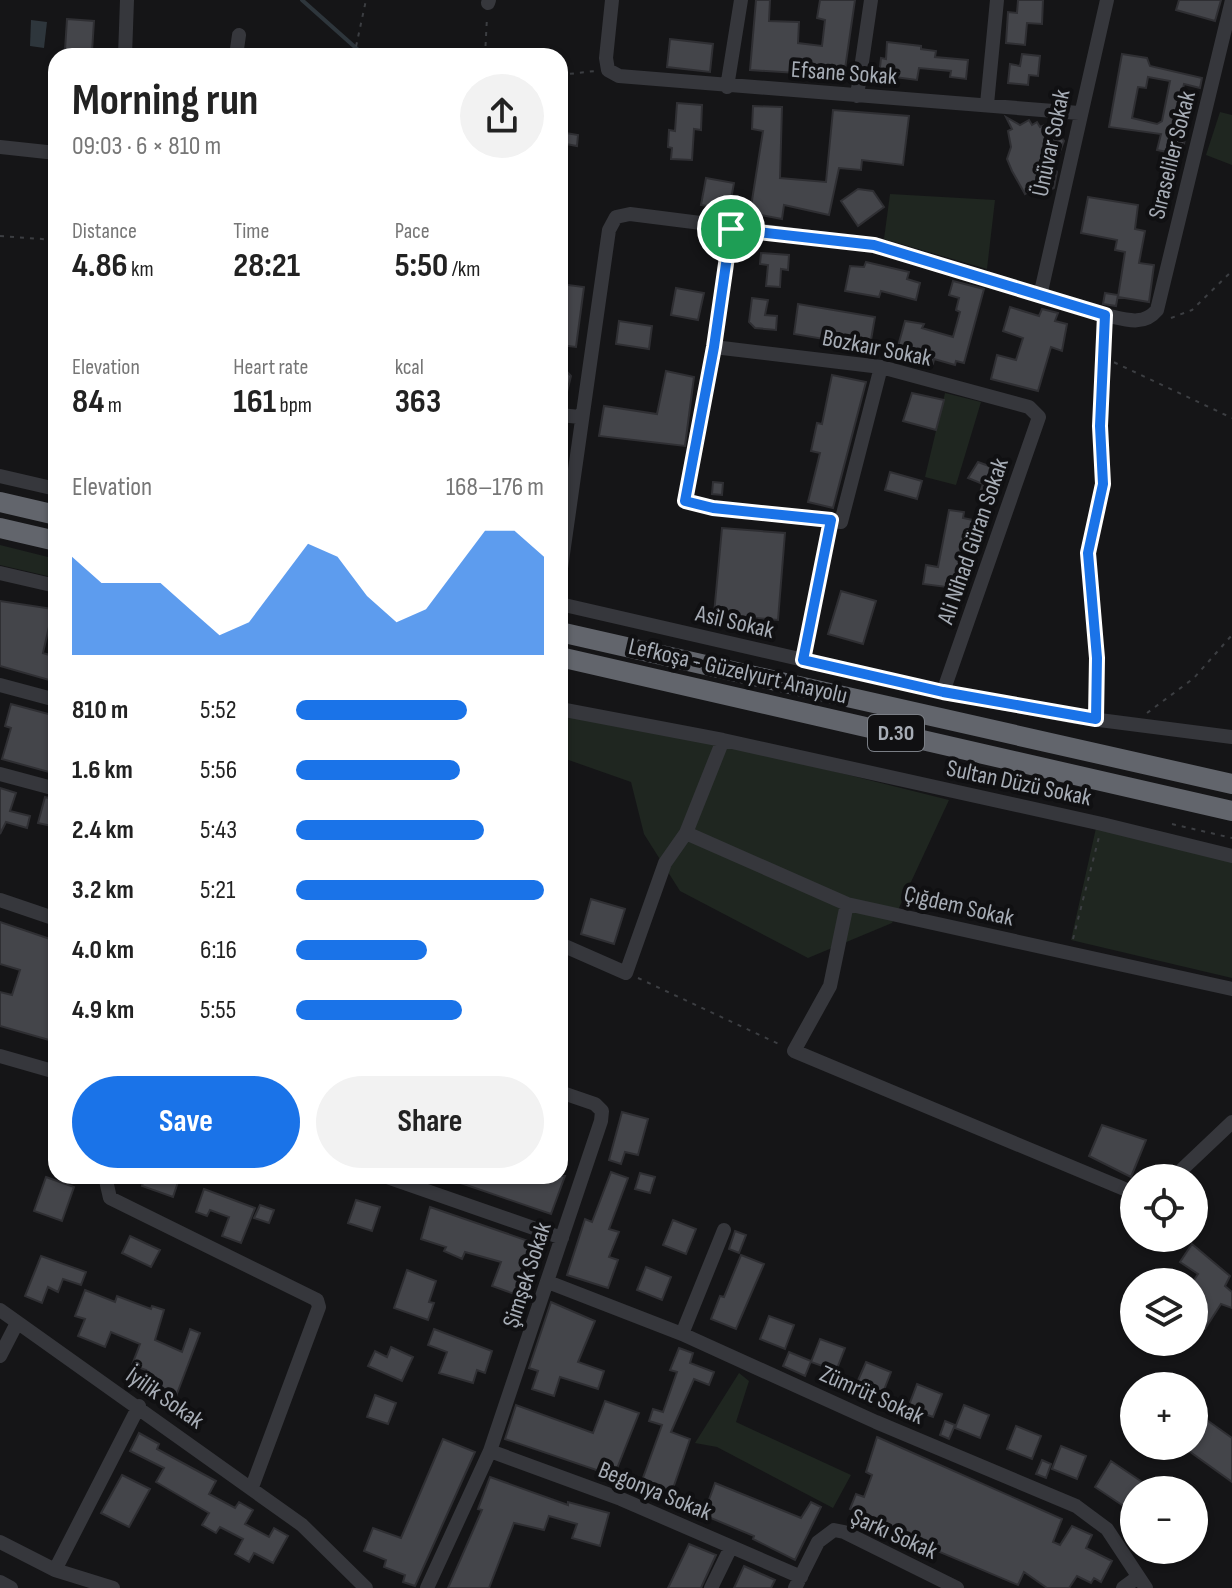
<!DOCTYPE html>
<meta charset="utf-8">
<style>
body{margin:0;font-family:"Sofia Sans Condensed",sans-serif;background:#f2f2f2;color:#222;height:100vh;display:flex;flex-direction:column;font-size:30px;white-space:nowrap}
*{box-sizing:border-box;margin:0}
p{font-size:26px;color:#767676}
.icon{flex:none;width:44px;height:44px;fill:none;stroke:currentColor;stroke-width:2;stroke-linecap:round;stroke-linejoin:round}
.map{position:relative;flex:1;overflow:hidden}
.side{position:absolute;left:48px;top:48px;width:520px;height:1136px;display:flex;flex-direction:column;background:#fff;border-radius:24px;box-shadow:0 2px 6px #0004}
.side>*{flex:none}
.tools{position:absolute;left:1120px;top:1164px;display:grid;gap:16px}
.tools a{display:grid;place-items:center;width:88px;height:88px;border-radius:50%;background:#fff;box-shadow:0 2px 6px #0004;font-size:40px}
.pin{position:absolute;display:grid;place-items:center;width:68px;height:68px;color:#fff;margin:-34px;border:4px solid #fff;border-radius:50%;box-shadow:0 2px 8px #0007}
.round{display:grid;place-items:center;flex:none;width:84px;height:84px;border-radius:42px;background:#f2f2f2}
.head{display:flex;align-items:center;justify-content:space-between;height:136px;padding:0 24px}
h1{font-size:44px;font-weight:700;line-height:60px}
.stats{display:grid;grid-template-columns:repeat(3,1fr);gap:12px;height:136px;padding:8px 24px}
.stats div{display:grid;align-content:center}
.stats b{font-size:34px;font-weight:700}
.stats small{font-size:22px;font-weight:400}
.stats p{font-size:22px}
.chart{height:224px;padding:16px 24px}
.chart p{display:flex;justify-content:space-between}
.chart svg{width:100%;height:144px;margin-top:8px;fill:#1a73e8;opacity:.7}
.primary-button{display:flex;gap:16px;margin-top:auto;padding:16px 24px}
.primary-button a{flex:1;height:92px;border-radius:48px;background:#1a73e8;color:#fff;font-size:32px;font-weight:700;line-height:92px;text-align:center}
.primary-button a+a{background:#f2f2f2;color:#222}
ul{padding:0 24px;list-style:none;font-size:26px}
li{display:grid;grid-template-columns:128px 96px 1fr;align-items:center;height:60px}
li i{height:20px;border-radius:10px;background:#1a73e8}
.map>svg:first-child{display:block}
.green{fill:#1f2620}
.water{fill:#2e363c}
.lines{fill:none;stroke-linecap:round;stroke-linejoin:round}
.stream{stroke:#2e363c;stroke-width:4}
.building{fill:#44454a;stroke:#2f2f33;stroke-width:2;fill-rule:evenodd}
.path{stroke:#3c3e42;stroke-width:2;stroke-dasharray:4 6;stroke-linecap:butt}
.minor{stroke:#36373c;stroke-width:14}
.highway{stroke:#62656c;stroke-width:20}
.route-casing{stroke:#fff;stroke-width:16}
.route{stroke:#1a73e8;stroke-width:10}
.labels{text-anchor:middle;dominant-baseline:central;stroke-width:8;stroke-linejoin:round;paint-order:stroke}
.shield{fill:#101012;stroke:#7a7e85;stroke-width:2}
.shield-label{font-size:22px;font-weight:bold;fill:#a7adb6}
.street-label{font-size:24px;fill:#a7adb6;stroke:#101012}
</style>
<div class="map">
<svg width="1232" height="1588" viewBox="0 0 1232 1588">
<rect width="100%" height="100%" fill="#151517"/>
<path class="green" d="M1220,112L1232,115V165L1206,155Z
M890,194L995,200L987,269L884,239Z
M945,393L981,402L956,485L925,477Z
M0,545L56,559V578L0,565Z
M560,703L949,800L892,923L808,958L680,891L644,834L631,782L560,757Z
M1096,828L1232,852V978L1071,940Z
M739,1373L749,1381L736,1422L851,1475L833,1508L717,1447L695,1443Z"/>
<path class="water" d="M31,20L47,22L44,48L30,46Z"/>
<g class="lines">
<path class="stream" d="M302,0L365,56"/>
</g>
<path class="building" d="M756,0H770L769,21L799,22L798,43L822,46L825,20L817,18L820,0H855L844,76L750,70Z
M1018,0H1043L1042,24L1027,23L1025,45L1006,43L1008,12L1017,13Z
M1179,0H1221L1215,21L1176,10Z
M67,19L94,21L92,52L65,50Z
M670,39L713,44L710,72L667,67Z
M887,42L921,46V49L936,51L935,57L968,60L966,79L950,77L951,71L919,68L917,80L887,76L880,67L881,58L886,59Z
M1022,54L1040,56L1038,76L1029,75L1028,85L1008,83L1010,64L1020,66Z
M1122,54L1147,58L1150,66L1202,78L1200,88L1184,84L1176,119L1182,120L1180,132L1186,133L1182,155L1157,150L1161,134L1109,127ZM1148,77L1170,81L1162,121L1157,124L1132,118L1138,87L1146,88Z
M677,103L702,105L701,130L694,129L692,160L671,159L672,148L668,147L669,130L675,131Z
M753,106L782,107L780,178L826,182L833,110L909,116L903,165L862,160L861,170L839,168L829,215L784,205L782,219L750,213L763,131L752,129Z
M1006,117L1020,125L1029,120L1032,125L1037,122L1040,127L1047,124L1058,125L1056,130L1064,141L1054,167L1057,172L1054,188L1041,196L1036,187L1025,194L1012,171L1007,159L1011,147L1008,131L1012,129Z
M560,132L578,135L577,146L560,143Z
M706,178L734,183L729,210L701,205Z
M858,189L873,191L884,207L858,226L841,201Z
M1088,197L1138,205L1135,229L1145,231L1139,263L1154,265L1149,302L1118,297L1125,252L1115,250L1117,240L1081,233Z
M761,253L789,255L788,270L781,269L780,287L766,286L768,265L760,264Z
M866,262L909,272L907,279L920,283L916,300L881,291L879,297L845,291L850,266L864,267Z
M953,281L984,289L964,363L956,361L955,365L934,359L933,364L915,358L917,352L898,346L905,321L924,324L922,328L953,337L960,312L956,310L959,298L949,295Z
M560,284L584,287L576,347L560,345Z
M676,288L704,293L698,320L671,315Z
M1105,293L1118,295L1116,306L1103,304Z
M752,298L768,300L765,315L777,316L776,330L755,328L749,322Z
M798,304L875,317L871,340L866,339L865,346L794,334Z
M1010,307L1039,316L1042,309L1058,313L1055,321L1067,324L1062,351L1051,347L1038,391L991,379L997,355L1016,360L1023,338L1003,331Z
M619,321L652,326L649,349L616,344Z
M560,364L571,376L564,404H560Z
M666,371L694,377L685,446L599,436L604,406L657,414Z
M832,375L866,382L833,508L808,502L820,453L811,451L817,423L822,424Z
M912,393L944,400L936,430L903,421Z
M978,462L1000,470L989,499L979,495L983,484L968,478Z
M890,472L922,481L917,499L885,490Z
M713,482L723,483L722,495L712,494Z
M949,510L964,512L963,518L983,522L980,539L972,537L970,574L964,573L962,589L923,584L926,565L938,567Z
M722,528L785,533L778,620L714,614Z
M841,591L876,601L863,644L828,634Z
M0,601L53,609L43,653L56,657V682L0,666Z
M11,704L56,716V774L2,759L11,728L5,726Z
M0,788L16,793L10,811L30,816L27,828L6,822L0,834Z
M45,797L56,800V827L38,823Z
M591,899L625,909L614,944L581,934Z
M0,922L56,941V1017L49,1040L0,1026V992L12,995L20,970L0,964Z
M622,1112L648,1119L638,1155L625,1152L621,1164L609,1160Z
M1102,1125L1146,1140L1131,1177L1089,1156Z
M611,1172L628,1178L609,1229L619,1232L609,1257L618,1260L608,1288L567,1275L585,1219L592,1222Z
M640,1173L655,1177L650,1193L635,1189Z
M145,1176H180L173,1197L142,1186Z
M565,1176L551,1214L443,1177V1176Z
M46,1177L74,1187L62,1221L34,1211Z
M204,1189L255,1208L241,1243L222,1236L229,1217L210,1210L207,1216L196,1212Z
M356,1200L380,1207L372,1231L348,1223Z
M260,1205L274,1210L269,1223L254,1218Z
M430,1207L537,1244L520,1296L492,1286L501,1262L465,1252L462,1259L444,1251L446,1247L421,1239Z
M673,1220L696,1229L686,1254L663,1245Z
M735,1231L746,1235L739,1253L729,1249Z
M130,1236L160,1250L151,1267L122,1253Z
M1192,1244L1230,1276L1225,1286L1232,1292V1308L1221,1304L1205,1329L1194,1323V1280L1198,1274L1180,1262Z
M741,1255L764,1264L736,1329L711,1319L720,1296L724,1297Z
M41,1256L86,1272L81,1285L63,1279L58,1292L48,1287L42,1303L25,1296Z
M646,1267L671,1277L662,1300L637,1290Z
M407,1270L436,1281L429,1302L434,1303L428,1320L394,1308Z
M85,1290L115,1302L117,1296L151,1309L152,1306L164,1310L155,1340L182,1352L190,1329L200,1333L175,1399L140,1383L146,1370L132,1365L140,1344L111,1332L105,1347L78,1336L85,1319L75,1316Z
M551,1302L595,1321L578,1362L604,1371L598,1389L560,1377L554,1396L532,1389L538,1371L529,1368Z
M769,1316L794,1325L785,1349L760,1339Z
M434,1329L492,1351L485,1373L477,1370L473,1383L439,1373L447,1352L428,1345Z
M820,1339L845,1348L836,1371L811,1362Z
M391,1347L413,1357L402,1381L368,1366L375,1351L387,1357Z
M679,1348L693,1353L690,1363L714,1372L709,1385L694,1379L671,1432L690,1439L669,1500L639,1489L662,1425L649,1421L653,1409L663,1412L677,1372L670,1370Z
M789,1352L811,1361L805,1376L783,1366Z
M866,1362L891,1372L882,1395L856,1385Z
M917,1384L942,1394L933,1417L908,1408Z
M375,1395L396,1403L388,1424L367,1417Z
M605,1401L639,1413L614,1476L505,1439L516,1405L593,1433Z
M964,1405L989,1415L980,1438L955,1428Z
M1204,1418L1232,1438V1482L1182,1446H1194V1431Z
M945,1421L955,1425L949,1439L940,1435Z
M1016,1426L1041,1436L1032,1459L1007,1449Z
M139,1433L159,1444L157,1449L216,1481L209,1494L235,1508L239,1502L253,1510L245,1524L269,1537L274,1528L288,1536L273,1563L254,1553L249,1562L235,1554L243,1539L220,1527L216,1533L202,1525L209,1513L156,1482L164,1468L130,1451Z
M877,1437L1062,1519L1053,1542L1060,1545L1072,1526L1092,1535L1086,1548L1112,1561L1101,1582L1094,1578L1091,1583L1077,1576L1069,1588H1047L1024,1572L1018,1585L864,1520L865,1515L850,1509L856,1494L864,1497L872,1475L866,1472Z
M443,1439L475,1452L415,1586L403,1582L405,1575L384,1567L386,1560L364,1551L373,1528L401,1538Z
M1061,1446L1086,1456L1077,1479L1052,1469Z
M1042,1460L1051,1464L1046,1478L1036,1474Z
M1111,1461L1154,1490H1134V1513L1095,1487Z
M122,1475L150,1489L129,1527L101,1513Z
M490,1477L568,1505V1502L609,1513L600,1546L572,1538L577,1524L549,1516L544,1530L514,1523L489,1588H448L482,1510L478,1509Z
M715,1483L801,1518L811,1502L821,1507L795,1560L753,1539L754,1536L694,1511L698,1501L707,1505Z
M689,1544L716,1555L701,1588H668Z
M744,1566L775,1580L771,1588H734Z"/>
<g class="lines">
<path class="path" d="M354,56L366,0
M485,56L487,17
M560,75L595,71
M0,236L56,240
M1171,318L1192,310L1232,271
M1105,358L1232,418
M806,645L828,533
M1096,704L1097,658L1088,553L1103,484L1100,426L1105,328
M1147,713L1194,678L1232,635
M1172,824L1232,838
M1073,939L1099,837
M638,978L781,1045"/>
<path class="minor" d="M612,0L606,58L608,70L619,76L1079,113
M488,3L489,0
M125,56L127,0
M236,56L239,35
M727,87L741,0
M857,96L871,0
M987,104L997,0
M0,147L56,153
M731,229L714,347L685,501L713,508L841,522L881,367
M1040,296L1107,0
M714,347L881,367L1029,407L1039,417L943,692
M560,415L580,417
M0,476L56,489
M0,573L56,586
M560,575L609,230L616,217L630,214L874,245L1105,315C1124,319 1143,327 1157,310L1232,0
M560,604L943,692L1076,717L1232,737
M0,685L56,700
M560,709L723,740L1102,824L1232,856
M0,774L56,789
M686,833L847,904L1232,989
M0,900L56,919
M847,904L830,986L794,1051L1134,1193
M560,944L626,973L665,863L686,833L723,740
M0,1056L56,1072
M105,1176L110,1198L317,1300L319,1307L252,1487
M384,1176L562,1238
M1173,1178L1232,1122
M548,1282L682,1334L876,1422L1076,1506L1107,1529L1146,1588
M0,1310L302,1525L366,1588
M682,1334L724,1230
M0,1356L17,1323
M490,1451L621,1499L801,1577
M0,1542L55,1570L113,1588
M55,1570L139,1406
M0,1582L11,1588
M427,1588L490,1451L601,1121L602,1111L595,1104L560,1092
M711,1588L731,1547
M795,1588L818,1542L834,1530L844,1532L957,1588
M1123,1588L1138,1577"/>
<path class="highway" d="M0,502L56,515
M0,528L56,541
M560,632L1232,784
M560,657L1232,811"/>
</g>
<g class="lines">
<defs>
<path id="route" d="M731,229L874,245L1105,315L1100,426L1103,484L1088,553L1097,658L1096,719L943,692L803,660L831,520L713,508L685,501L714,347Z"/>
</defs>
<use href="#route" class="route-casing"/>
<use href="#route" class="route"/>
</g>
<g class="labels">
<rect class="shield" x="868" y="715" width="56" height="36" rx="6"/>
<g class="shield-label">
<text x="896" y="733">D.30</text>
</g>
<g class="street-label">
<text transform="translate(844 73) rotate(4)">Efsane Sokak</text>
<text transform="translate(1051 143) rotate(-78)">Ünüvar Sokak</text>
<text transform="translate(1172 155) rotate(-76)">Sıraseliler Sokak</text>
<text transform="translate(877 348) rotate(11)">Bozkaır Sokak</text>
<text transform="translate(973 541) rotate(-71)">Ali Nihad Güran Sokak</text>
<text transform="translate(735 622) rotate(13)">Asil Sokak</text>
<text transform="translate(738 671) rotate(13)">Lefkoşa - Güzelyurt Anayolu</text>
<text transform="translate(1019 783) rotate(12)">Sultan Düzü Sokak</text>
<text transform="translate(959 906) rotate(13)">Çığdem Sokak</text>
<text transform="translate(527 1275) rotate(-72)">Şimşek Sokak</text>
<text transform="translate(872 1395) rotate(24)">Zümrüt Sokak</text>
<text transform="translate(165 1398) rotate(35)">İyilik Sokak</text>
<text transform="translate(655 1491) rotate(22)">Begonya Sokak</text>
<text transform="translate(894 1534) rotate(24)">Şarkı Sokak</text>
</g>
</g>
</svg>
<div class="tools">
<a><svg class="icon" aria-label="locate" viewBox="0 0 24 24"><circle cx="12" cy="12" r="6"/><path d="M12 2v4M12 18v4M2 12h4M18 12h4"/></svg></a>
<a><svg class="icon" aria-label="layers" viewBox="0 0 24 24"><path d="M12 4l9 5-9 5-9-5zM3 14l9 5 9-5"/></svg></a>
<a>+</a>
<a>−</a>
</div>
<div class="pin" style="left:731px;top:229px;background:#1e9e55"><svg class="icon" aria-label="arrive" viewBox="0 0 24 24"><path d="M6 21V4h12l-3 4 3 4H6"/></svg></div>
<section class="side">
<div class="head"><div><h1>Morning run</h1><p>09:03 · 6 × 810 m</p></div><a class="round"><svg class="icon" aria-label="share" viewBox="0 0 24 24"><path d="M12 15V3M7 8l5-5 5 5M5 13v7h14v-7"/></svg></a></div>
<div class="stats">
<div><p>Distance</p><b>4.86<small> km</small></b></div>
<div><p>Time</p><b>28:21</b></div>
<div><p>Pace</p><b>5:50<small> /km</small></b></div>
</div>
<div class="stats">
<div><p>Elevation</p><b>84<small> m</small></b></div>
<div><p>Heart rate</p><b>161<small> bpm</small></b></div>
<div><p>kcal</p><b>363</b></div>
</div>
<div class="chart"><p><span>Elevation</span>168–176 m</p>
<svg viewBox="0 0 160 44" preserveAspectRatio="none"><path d="M0 44V14L10 22L20 22L30 22L40 30L50 38L60 34L70 22L80 10L90 14L100 26L110 34L120 30L130 18L140 6L150 6L160 14V44z"/></svg>
</div>
<ul>
<li><b>810 m</b>5:52<i style="width:69%"></i></li>
<li><b>1.6 km</b>5:56<i style="width:66%"></i></li>
<li><b>2.4 km</b>5:43<i style="width:76%"></i></li>
<li><b>3.2 km</b>5:21<i style="width:100%"></i></li>
<li><b>4.0 km</b>6:16<i style="width:53%"></i></li>
<li><b>4.9 km</b>5:55<i style="width:67%"></i></li>
</ul>
<div class="primary-button"><a>Save</a><a>Share</a></div>
</section>
</div>
